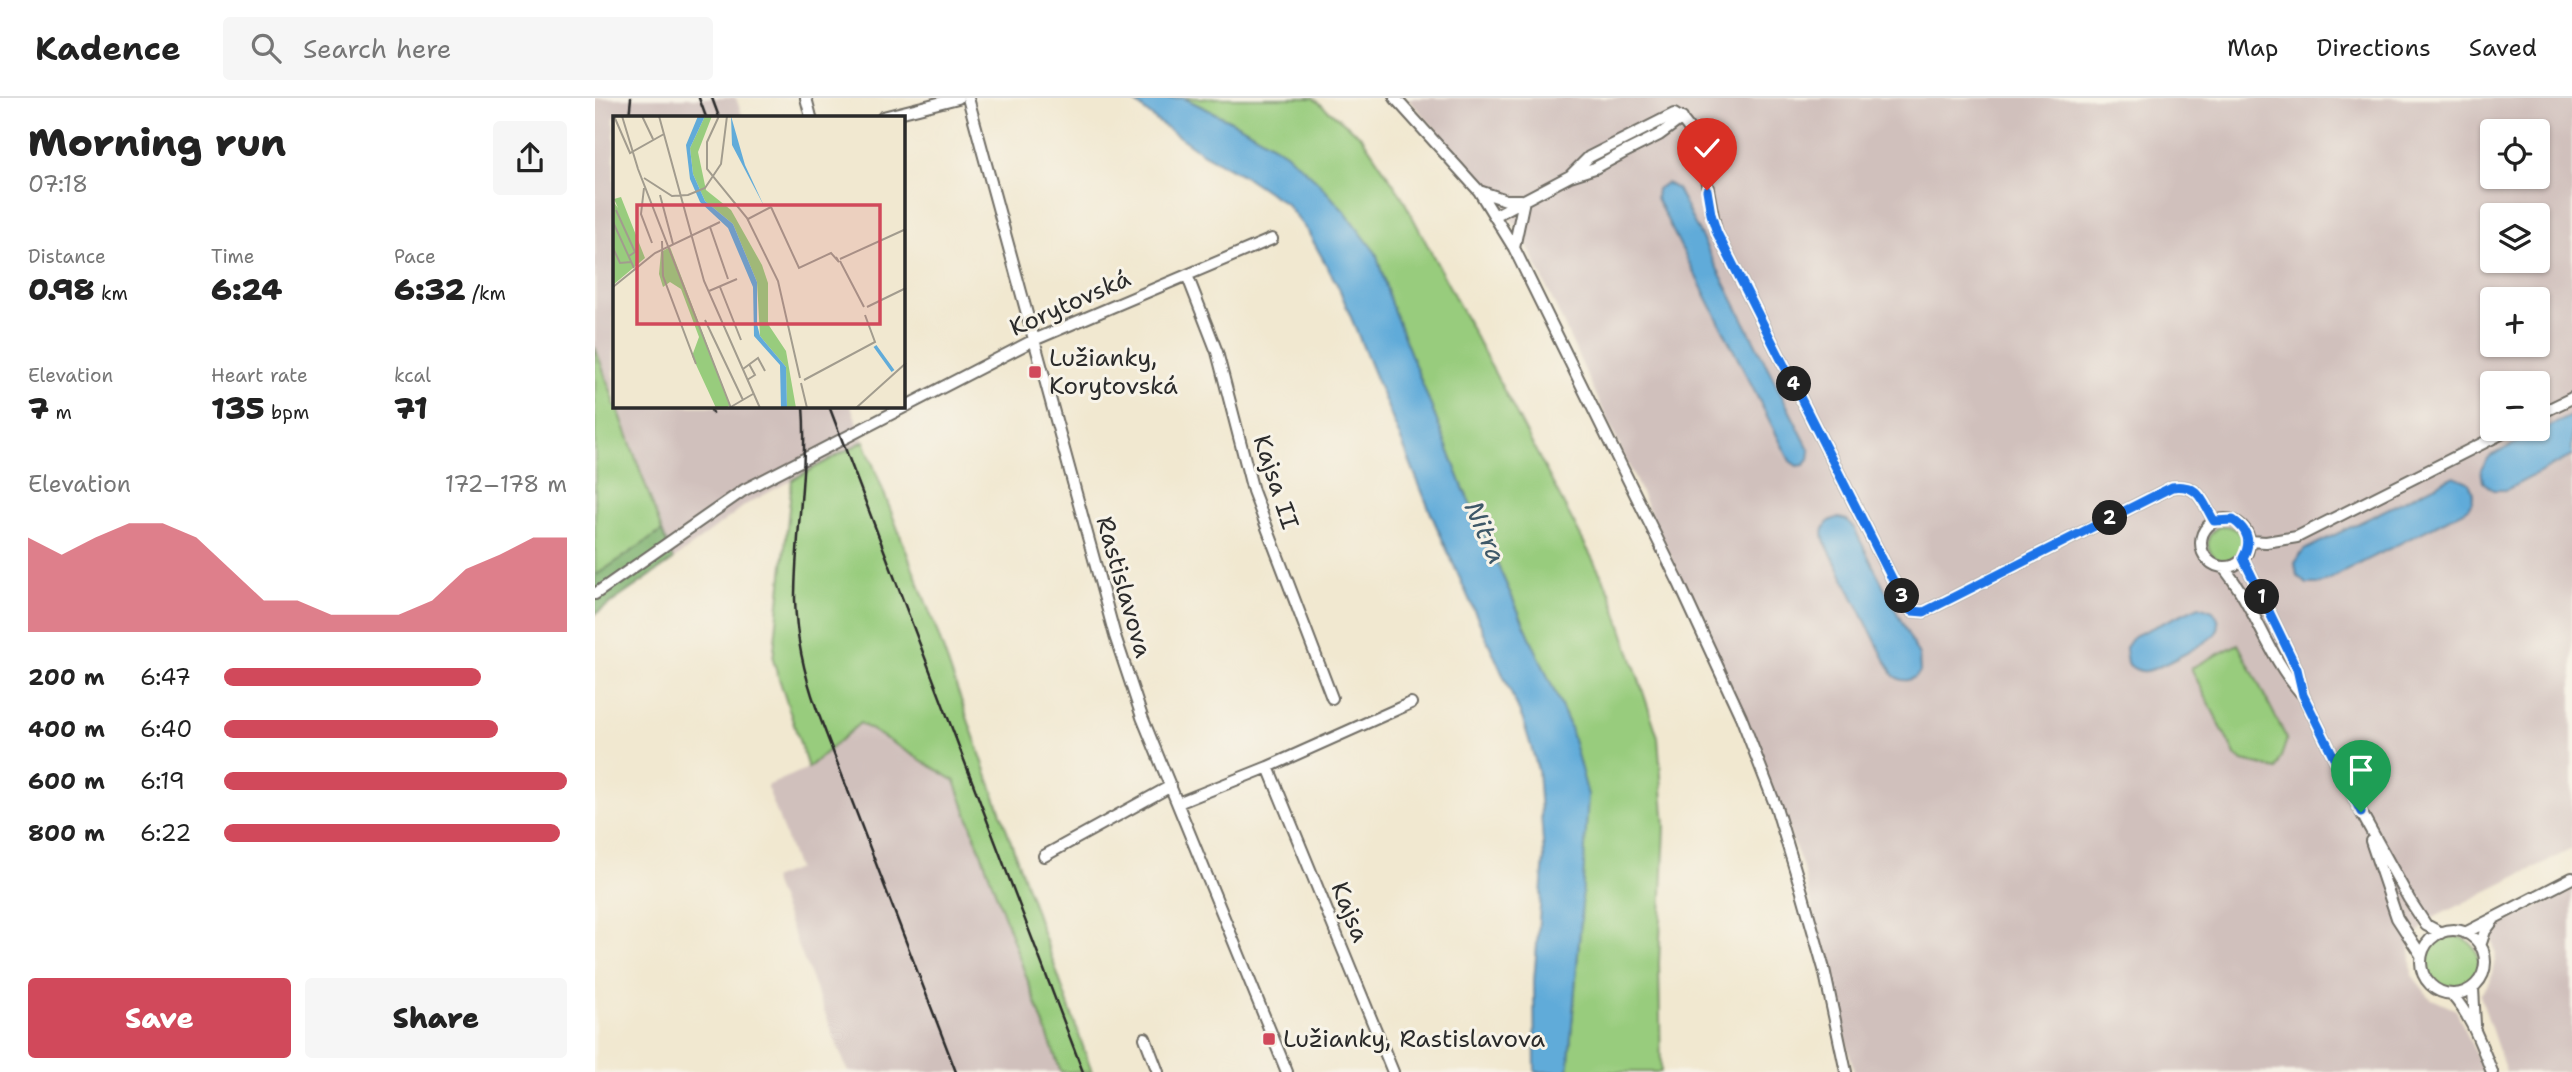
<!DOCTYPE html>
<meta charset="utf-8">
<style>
body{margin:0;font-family:"Shantell Sans",sans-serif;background:#f6f6f6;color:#222;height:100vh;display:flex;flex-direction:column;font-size:26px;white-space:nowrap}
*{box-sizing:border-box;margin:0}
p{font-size:23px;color:#767676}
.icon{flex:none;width:38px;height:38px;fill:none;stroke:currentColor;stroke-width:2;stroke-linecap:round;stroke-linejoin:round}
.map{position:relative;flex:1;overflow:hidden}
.sheet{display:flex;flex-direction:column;background:#fff;width:595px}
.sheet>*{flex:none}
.fabs{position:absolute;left:1885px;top:21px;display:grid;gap:14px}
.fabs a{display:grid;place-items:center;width:70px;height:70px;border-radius:7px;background:#fff;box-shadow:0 2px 5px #0004;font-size:35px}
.pin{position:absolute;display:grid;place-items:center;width:60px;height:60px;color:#fff;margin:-72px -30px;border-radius:50% 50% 50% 0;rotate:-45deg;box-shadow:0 0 7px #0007}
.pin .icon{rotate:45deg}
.km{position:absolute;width:35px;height:35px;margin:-18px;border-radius:50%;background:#222;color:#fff;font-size:19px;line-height:35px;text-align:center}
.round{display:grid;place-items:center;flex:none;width:74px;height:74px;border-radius:7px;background:#f6f6f6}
.summary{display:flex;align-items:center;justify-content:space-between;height:119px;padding:0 28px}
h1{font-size:38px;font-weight:800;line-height:52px}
.figures{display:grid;grid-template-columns:repeat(3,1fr);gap:10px;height:119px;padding:7px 28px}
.figures div{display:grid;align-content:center}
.figures b{font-size:30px;font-weight:800}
.figures small{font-size:19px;font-weight:400}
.figures p{font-size:19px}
.chart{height:196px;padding:14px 28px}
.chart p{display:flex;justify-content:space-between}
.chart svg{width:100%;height:126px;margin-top:7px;fill:#d1495b;opacity:.7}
.cta{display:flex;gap:14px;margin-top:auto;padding:14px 28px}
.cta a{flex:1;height:80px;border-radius:7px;background:#d1495b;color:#fff;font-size:28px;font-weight:800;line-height:80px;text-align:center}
.cta a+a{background:#f6f6f6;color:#222}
ul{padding:0 28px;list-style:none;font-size:23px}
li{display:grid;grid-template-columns:112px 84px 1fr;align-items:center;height:52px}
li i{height:18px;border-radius:9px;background:#d1495b}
header{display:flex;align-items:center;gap:42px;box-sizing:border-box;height:98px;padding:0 35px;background:#fff;border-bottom:2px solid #e0e0e0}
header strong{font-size:33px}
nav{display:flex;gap:38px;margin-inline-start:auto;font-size:24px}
.search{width:490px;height:63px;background:#f6f6f6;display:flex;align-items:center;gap:18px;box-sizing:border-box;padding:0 24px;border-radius:7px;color:#767676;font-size:26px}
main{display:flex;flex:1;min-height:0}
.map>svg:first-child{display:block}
.industrial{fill:#d0c0bc;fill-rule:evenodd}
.green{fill:#98cc7d;stroke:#627c54;stroke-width:2}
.forest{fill:#7ab06c;stroke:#526e4c;stroke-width:2}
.water{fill:#61abd9;stroke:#466b82;stroke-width:2}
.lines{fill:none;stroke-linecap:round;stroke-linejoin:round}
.minor-casing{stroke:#706d65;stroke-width:14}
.minor{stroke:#fff;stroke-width:10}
.rail{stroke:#2b2b2b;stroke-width:2.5}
.route-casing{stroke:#fff;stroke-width:14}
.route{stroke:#1a73e8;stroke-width:9}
.poi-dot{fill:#d1495b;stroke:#f7f3e8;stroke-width:2.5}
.labels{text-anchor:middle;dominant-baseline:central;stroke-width:6;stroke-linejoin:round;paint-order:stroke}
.street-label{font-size:24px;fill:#2b2b2b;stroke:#f7f3e8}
.poi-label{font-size:24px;fill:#2b2b2b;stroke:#f7f3e8;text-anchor:start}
.water-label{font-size:26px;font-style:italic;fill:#3e5868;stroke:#f7f3e8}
.inset-river{fill:none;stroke:#61abd9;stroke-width:3.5}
.inset-road{fill:none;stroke:#a29c8e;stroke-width:2}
.view{fill:#d1495b;fill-opacity:0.15;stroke:#d1495b;stroke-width:3.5}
.inset-edge{fill:none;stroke:#2b2b2b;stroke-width:3.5}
</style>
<header>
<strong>Kadence</strong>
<div class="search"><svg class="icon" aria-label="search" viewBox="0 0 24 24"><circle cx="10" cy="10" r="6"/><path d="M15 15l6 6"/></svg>Search here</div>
<nav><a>Map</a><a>Directions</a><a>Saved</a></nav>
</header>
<main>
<section class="sheet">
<div class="summary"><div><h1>Morning run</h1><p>07:18</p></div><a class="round"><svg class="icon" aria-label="share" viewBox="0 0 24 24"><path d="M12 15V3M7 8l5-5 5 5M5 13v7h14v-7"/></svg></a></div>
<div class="figures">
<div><p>Distance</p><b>0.98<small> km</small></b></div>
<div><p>Time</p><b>6:24</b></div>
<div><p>Pace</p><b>6:32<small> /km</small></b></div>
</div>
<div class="figures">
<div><p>Elevation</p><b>7<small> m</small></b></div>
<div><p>Heart rate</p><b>135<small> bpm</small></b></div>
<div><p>kcal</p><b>71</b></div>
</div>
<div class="chart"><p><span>Elevation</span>172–178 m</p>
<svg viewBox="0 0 160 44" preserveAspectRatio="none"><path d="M0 44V11L10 17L20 11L30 6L40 6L50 11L60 22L70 33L80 33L90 38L100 38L110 38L120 33L130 22L140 17L150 11L160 11V44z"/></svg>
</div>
<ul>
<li><b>200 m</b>6:47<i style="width:75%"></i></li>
<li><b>400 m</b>6:40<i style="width:80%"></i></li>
<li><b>600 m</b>6:19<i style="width:100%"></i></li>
<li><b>800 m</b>6:22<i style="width:98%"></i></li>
</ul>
<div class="cta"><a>Save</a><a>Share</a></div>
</section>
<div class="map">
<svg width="1977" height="974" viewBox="0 0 1977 974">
<rect width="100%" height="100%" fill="#f7f3e8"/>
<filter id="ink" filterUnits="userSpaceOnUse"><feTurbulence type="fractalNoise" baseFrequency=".0143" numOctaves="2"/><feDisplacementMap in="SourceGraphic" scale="14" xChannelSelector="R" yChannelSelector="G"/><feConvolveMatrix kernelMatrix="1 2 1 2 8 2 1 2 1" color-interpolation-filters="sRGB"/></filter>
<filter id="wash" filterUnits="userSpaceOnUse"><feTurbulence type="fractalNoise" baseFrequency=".00686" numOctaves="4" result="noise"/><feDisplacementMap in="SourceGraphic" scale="28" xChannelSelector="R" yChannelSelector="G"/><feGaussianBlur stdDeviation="1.57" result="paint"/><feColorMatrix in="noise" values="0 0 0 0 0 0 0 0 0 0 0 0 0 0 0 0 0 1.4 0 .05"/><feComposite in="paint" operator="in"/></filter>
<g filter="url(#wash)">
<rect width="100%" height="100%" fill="#f1e8d0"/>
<path class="industrial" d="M0,0H141L148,19H19V302L0,249Z
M812,0H1977V751L1834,822L1815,844L1817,877L1835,900L1861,912L1889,974H1259L1207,767L1149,619L928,138L896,91ZM1897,33H1942V79H1897ZM1897,117H1942V163H1897ZM1897,201H1942V247H1897ZM1897,285H1942V331H1897Z
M22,308H256L269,343L152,406L78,462Z
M265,625L360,683L466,974H253L177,781L202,771L172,688L213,670Z
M1977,791V974H1911L1885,897L1895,884L1901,857L1895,832Z"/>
<path class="green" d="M589,0H718L767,39L806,97L1015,494L1063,639L1070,729L1064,865L1066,974H973L986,821L974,626L869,392L796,206L781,155L691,55L646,28Z
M0,249L19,302V308H22L67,433L0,478Z
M269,343L340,528L497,974H466L360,683L265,625L213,670L178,562L197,382Z
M1613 445a17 17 0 1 1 34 0a17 17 0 1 1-34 0Z
M1643,546L1692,641L1682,671L1648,663L1640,657L1596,570Z
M1830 865a27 27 0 1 1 54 0a27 27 0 1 1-54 0Z"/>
<path class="forest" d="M67,433L78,462L0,516V478Z"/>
<path class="water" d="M535,0H589L646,28L691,55L721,82L749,113L781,155L796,206L869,392L974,626L993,697L986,821L973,974H940L939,883L949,760L943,672L928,622L837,418L744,190L713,134L691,106L651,79L607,55L562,23Z
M1071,85L1082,91L1215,353L1214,362L1209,367L1202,368L1195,363L1061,100L1062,91Z
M1977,317V358L1911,392H1898L1888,384L1886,371L1895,358Z
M1859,378L1873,384C1880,394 1880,403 1871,412L1725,486H1712L1702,478L1700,465L1709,452Z
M1244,420L1252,422L1259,430L1324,558L1325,574C1317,584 1307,585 1298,577L1230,444C1225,432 1231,421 1244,420Z
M1604,508L1618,513C1623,520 1626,526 1622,533C1618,543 1563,571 1551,573C1543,574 1537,570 1532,565L1530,551L1539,538Z"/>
</g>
<g filter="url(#ink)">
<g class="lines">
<defs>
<path id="minor" d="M211,0L216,19
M373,0L520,538L547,619L692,974
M800,0L884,93L919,150L1084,485L1146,619L1181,709L1207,794L1229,871L1251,974
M288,19L363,0
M975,78L994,59L1079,16C1111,33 1112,103 1122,135L1309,504L1317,513L1329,514L1577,389C1604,385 1607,403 1619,423
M884,93L911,102H926
M901,117L975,78L1000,70L1028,55L1064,37L1087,20
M919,150L929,102
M592,177L622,254L658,393L737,600
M1942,317L1977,300
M1606 445a24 24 0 1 1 48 0a24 24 0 1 1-48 0Z
M1654,443L1671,444L1702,439L1916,331
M1648,460L1702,571L1708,597L1766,714L1814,801L1831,827L1846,835
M1628,469C1660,507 1672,557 1706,595
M0,496L149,392L439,242L677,141
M673,669L798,974
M583,705L673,669L816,605
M1776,743L1802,820L1826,857
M449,758L576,688
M1826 864a32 32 0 1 1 64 0a32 32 0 1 1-64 0Z
M1870,835L1977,780
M1885,848L1890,833L1899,821
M1878,890L1880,927
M1857,897C1877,919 1886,947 1897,974
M550,940L563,974"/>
</defs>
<use href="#minor" class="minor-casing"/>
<use href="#minor" class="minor"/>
<path class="rail" d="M104,0L111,19
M117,0L124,19
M34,19L36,0
M115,308L117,315
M208,308C213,372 200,437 200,501C201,540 209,576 222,612L361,974
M234,308L488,974"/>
</g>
</g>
<g class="lines" filter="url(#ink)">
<defs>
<path id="route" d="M1112,92L1116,116L1122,135L1309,504L1317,513L1329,514L1577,389C1604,385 1607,403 1619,423L1638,422C1653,432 1657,444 1648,460L1702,571L1708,597L1766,714"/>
</defs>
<use href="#route" class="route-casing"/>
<use href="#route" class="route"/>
</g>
<g class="poi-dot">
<rect x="433" y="267" width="14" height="14" rx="3.5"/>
<rect x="667" y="934" width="14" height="14" rx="3.5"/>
</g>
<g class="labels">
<g class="street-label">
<text transform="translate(475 205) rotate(-24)">Korytovská</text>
<text transform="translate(681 384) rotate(72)">Kajsa II</text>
<text transform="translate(529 489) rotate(74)">Rastislavova</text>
<text transform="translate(755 814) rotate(68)">Kajsa</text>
</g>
<g class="poi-label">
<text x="454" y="260">Lužianky,<tspan x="454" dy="28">Korytovská</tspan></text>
<text x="688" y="941">Lužianky, Rastislavova</text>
</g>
<g class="water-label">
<text transform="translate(891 434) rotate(66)">Nitra</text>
</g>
</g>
<g transform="translate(18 18)">
<rect width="292" height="292" fill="#f1e8d0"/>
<path d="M92,0H99L85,36L93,74L118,94L149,149L155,167V208L173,235L183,292H174L173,251L147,220L144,166L120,108L92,85L80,58L77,32ZM8,81L32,142L0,169V85L5,92L1,83ZM57,131L117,289L113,292H103L79,240L86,221L68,173L57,166L50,171L46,158L48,136Z" fill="#98cc7d"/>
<path d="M85,0H92L77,32L80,58L92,85L120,108L144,166V208L147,220L173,251L174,292H168L167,249L141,220L140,171L115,112L87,86L77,63L73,29ZM118,0L132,49L151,90L119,29Z" fill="#61abd9"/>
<path class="inset-river" d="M262,230L280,255"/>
<path class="inset-road" d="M1,0L17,37L51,18M9,0L25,53L118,292M29,0L40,23M46,0L91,165L147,292M106,0L94,26V53L134,102L165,165L187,262M31,62L59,80L75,79L92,72L108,48L114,0M31,72L28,98L39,127M47,79L60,128M158,91L186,152L218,137L226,146L223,141M3,94L22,136L16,140M135,103L158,91M0,106L21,152M97,111L115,163M49,125L50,160L83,248M0,132L7,147L18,146M227,143L293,113M227,145L251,191M0,171L42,137L107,106M107,171L128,224M96,175L124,163M254,191L293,172M92,204L130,284M130,253L145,242L152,255M134,264L142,259L136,248M191,264L262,226L252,199M188,267L194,292M116,292L140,278M243,292L293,247"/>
<path class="view" d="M24,89H267V208H24Z"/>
<rect width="292" height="292" class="inset-edge"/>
</g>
</svg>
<div class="fabs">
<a><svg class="icon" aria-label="locate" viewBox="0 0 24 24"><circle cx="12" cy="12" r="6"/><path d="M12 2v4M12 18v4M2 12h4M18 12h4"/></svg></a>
<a><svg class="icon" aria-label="layers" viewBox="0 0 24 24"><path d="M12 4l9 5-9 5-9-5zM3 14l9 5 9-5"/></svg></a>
<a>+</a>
<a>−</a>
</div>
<div class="pin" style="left:1766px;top:714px;background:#1e9e55"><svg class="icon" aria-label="arrive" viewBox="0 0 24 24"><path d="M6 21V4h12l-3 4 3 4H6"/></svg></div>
<div class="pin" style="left:1112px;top:92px;background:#d93025"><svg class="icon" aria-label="check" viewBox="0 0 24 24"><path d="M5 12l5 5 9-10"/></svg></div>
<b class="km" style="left:1667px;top:499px">1</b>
<b class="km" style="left:1515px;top:420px">2</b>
<b class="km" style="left:1307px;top:498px">3</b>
<b class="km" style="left:1199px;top:286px">4</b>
</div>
</main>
